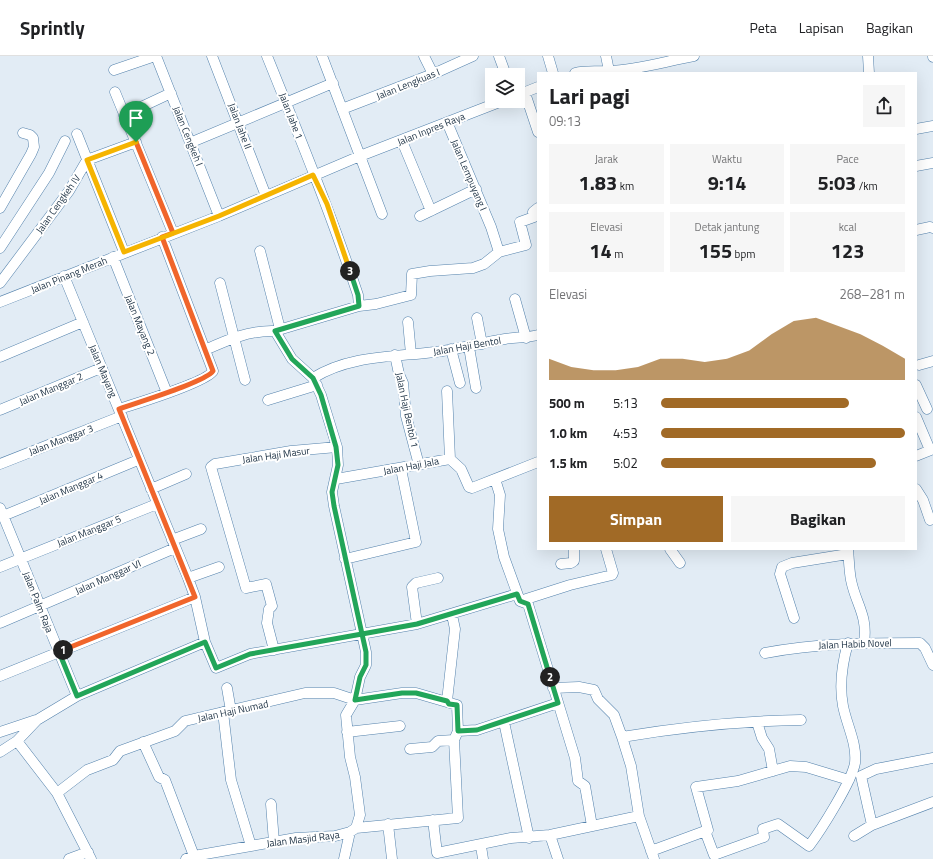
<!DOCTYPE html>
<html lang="id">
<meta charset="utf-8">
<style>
body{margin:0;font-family:"Titillium Web",sans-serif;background:#f6f6f6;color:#202124;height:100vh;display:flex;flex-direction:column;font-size:15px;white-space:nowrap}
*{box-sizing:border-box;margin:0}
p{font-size:13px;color:#757577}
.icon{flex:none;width:22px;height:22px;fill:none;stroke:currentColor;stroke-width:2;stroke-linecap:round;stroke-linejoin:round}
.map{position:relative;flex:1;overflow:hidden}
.side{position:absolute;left:537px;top:16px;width:380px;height:478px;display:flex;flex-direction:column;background:#fff;border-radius:0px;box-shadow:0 4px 16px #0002}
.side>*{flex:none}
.controls{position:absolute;left:485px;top:12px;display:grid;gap:8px}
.controls a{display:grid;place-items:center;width:40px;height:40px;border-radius:0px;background:#fff;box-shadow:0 4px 16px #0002;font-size:20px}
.pin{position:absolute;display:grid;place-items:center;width:34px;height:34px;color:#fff;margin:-41px -17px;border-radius:50% 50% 50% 0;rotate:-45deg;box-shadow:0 0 4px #0007}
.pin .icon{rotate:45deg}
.km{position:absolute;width:20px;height:20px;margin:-10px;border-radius:50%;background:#222;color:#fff;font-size:11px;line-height:20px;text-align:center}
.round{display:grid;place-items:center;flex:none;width:42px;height:42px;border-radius:0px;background:#f6f6f6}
.headline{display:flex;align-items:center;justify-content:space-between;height:68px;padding:0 12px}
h1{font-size:22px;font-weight:700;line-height:30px}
.stats{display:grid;grid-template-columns:repeat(3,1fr);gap:6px;height:68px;padding:4px 12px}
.stats div{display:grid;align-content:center;border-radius:0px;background:#f6f6f6;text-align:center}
.stats b{font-size:20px;font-weight:700}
.stats small{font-size:11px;font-weight:400}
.stats p{font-size:11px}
.chart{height:112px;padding:8px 12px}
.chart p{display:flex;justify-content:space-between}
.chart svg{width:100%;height:72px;margin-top:4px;fill:#a16a26;opacity:.7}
.action{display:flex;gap:8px;margin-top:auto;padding:8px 12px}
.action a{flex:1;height:46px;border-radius:0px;background:#a16a26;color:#fff;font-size:16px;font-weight:700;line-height:46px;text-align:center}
.action a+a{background:#f6f6f6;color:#202124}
ul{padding:0 12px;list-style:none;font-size:13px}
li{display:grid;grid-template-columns:64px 48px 1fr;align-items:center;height:30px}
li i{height:10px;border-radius:5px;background:#a16a26}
header{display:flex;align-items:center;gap:24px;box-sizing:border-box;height:56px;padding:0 20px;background:#fff;border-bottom:1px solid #e0e0e0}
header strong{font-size:19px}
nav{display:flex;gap:22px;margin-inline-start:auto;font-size:14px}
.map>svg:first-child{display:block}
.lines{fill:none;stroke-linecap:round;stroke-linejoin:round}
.minor-casing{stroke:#5482ac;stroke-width:11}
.minor{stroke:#fff;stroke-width:10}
.split-1-casing{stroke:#fff;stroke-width:8}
.split-2-casing{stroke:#fff;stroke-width:8}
.split-3-casing{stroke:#fff;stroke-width:8}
.split-4-casing{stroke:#fff;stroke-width:8}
.split-1{stroke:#f0652b;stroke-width:5}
.split-2{stroke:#22a559;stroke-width:5}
.split-3{stroke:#22a559;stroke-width:5}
.split-4{stroke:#f5b400;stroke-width:5}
.labels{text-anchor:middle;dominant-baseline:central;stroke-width:4;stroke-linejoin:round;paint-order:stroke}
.street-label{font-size:10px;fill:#223648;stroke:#fff}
</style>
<header>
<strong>Sprintly</strong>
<nav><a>Peta</a><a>Lapisan</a><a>Bagikan</a></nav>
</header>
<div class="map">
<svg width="933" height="803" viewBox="0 0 933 803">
<rect width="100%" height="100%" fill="#e2ecf5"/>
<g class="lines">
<defs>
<path id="minor" d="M156,0L219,160
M212,0L266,140
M267,0C299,79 331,158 358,239L359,250
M322,0L382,158
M424,0L433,18
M499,0L506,19
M548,0L553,17
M606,0L609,15
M868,0L869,17
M933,0V1
M114,14L155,0
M575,17C587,14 598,16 609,15C638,14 666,5 694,0
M115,36L173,177
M525,37L538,76
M518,39L538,31
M342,53L433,18L473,0
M124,59L171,37
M447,66L491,171L499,196
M916,73L933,70
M77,78L124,196
M402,85L431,155
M192,86L333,27
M916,110L933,107
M0,152L31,98L34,91L33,82L30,79L23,77
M420,160L476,133
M916,174L930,171L933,172
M0,192L49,117L65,85
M260,195L280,273
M113,201L167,337
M64,220L188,522L195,541L205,586L216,612L250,598L417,568L517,538
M0,227L69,135L87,104L136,86
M220,227L245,324
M515,243L526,282
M0,246L219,160L360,100L502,45
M477,262L482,288
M408,266L411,298
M469,291L476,332
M451,293L460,327
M205,294C227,284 250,274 275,275L359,250L376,248L411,239L412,218L430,215L473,212L484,208L499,196L526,189L520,166L534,161L533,156L538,152
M395,299L399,318L403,327L406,360L419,409
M0,301L83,266
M919,309L933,305
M313,322C350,299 394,301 435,296C458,293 481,287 505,283C516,281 527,282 538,279
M916,329L927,353
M447,335L450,403
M268,344L317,329
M119,353C135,348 207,326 213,315L162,181
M0,354L101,312
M916,361L930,394
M916,400L933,393
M0,408L122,360
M336,423L450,403L461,413L469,431L472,432L538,406
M495,423L500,439L498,473L504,501L520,545L528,548L575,702L578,725L585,730L592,770
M151,433L186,418
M916,433L923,444L930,464
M0,452L77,640
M3,460L138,404
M172,484L201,473
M670,493L680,507
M848,493C849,503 849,514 851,524C856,549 868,559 864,587
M345,503L416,486L401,413
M561,508L571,507L574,505V493
M0,511L157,448
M188,522L219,511
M520,545L570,529L612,519L613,517L606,493
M794,562L780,518L782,511L792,507L848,498
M0,567L175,492
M417,568L412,531L416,527L438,522
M274,594L267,567L269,553L272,550L266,528L246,532L211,411L215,408L291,395L337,391
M765,597C817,587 868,587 920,587L925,592L933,609
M0,620L195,541
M227,632L231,655
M553,632L579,631L594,634L598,643L614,659L622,681L631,710L639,760L654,803
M447,645L455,573L452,559
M223,656L231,724L251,790
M504,666L529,782
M757,666L762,682L769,693L773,715
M458,675L477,674L558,647
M0,676L36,664
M347,676L400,670
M622,681C681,671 741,665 801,664
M17,685L57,737L91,803
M143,686L159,721L165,724L194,800
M410,693L432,691L438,685L454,684
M0,696L17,685L37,664L77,640L205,586
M57,737L87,714L113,704L120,695L175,675L185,665L305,637H334L355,644L402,637H416L457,649L458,675L454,684L458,762L356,772
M271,748L274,786
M433,764L437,797L511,782L550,779L639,760
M388,768L392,803
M872,769L861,720L876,713L933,702
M705,775L714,799L764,781L763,773L778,768L809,790C821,774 852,725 855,707C857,687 847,670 843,650C839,629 842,608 848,587
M550,779L558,803
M854,780L872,769L933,746
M481,790L483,803
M651,795L708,774L696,731L738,725L790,710L806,711L849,724
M69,803L88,796
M186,803L194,800L296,782L335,780L350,776L356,772L360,759L355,721L350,701L346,659L355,644L360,621L366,609V596L334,450L332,436L338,409L337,391L321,339L313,322L292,303L275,275
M344,803L350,776"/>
</defs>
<use href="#minor" class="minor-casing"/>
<use href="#minor" class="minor"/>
</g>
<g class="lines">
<defs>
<path id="split-1" d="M63,594L195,541L119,353C135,347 206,326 213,315L162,181L173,177L136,86"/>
<path id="split-2" d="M63,594L59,596L77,640L205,586L216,612L250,598L362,578L366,596V609L360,621L355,644L402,637H416L447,645L449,648L457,649L458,675L477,674L558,647L550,621"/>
<path id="split-3" d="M350,215L358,239L359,250L275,275L292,303L313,322L321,339L336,391L338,409L332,436L334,450L362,578L417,568L517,538L520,545L528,548L550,621"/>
<path id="split-4" d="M136,86L87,104L124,196L219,160L313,119L327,148L350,215"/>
</defs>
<use href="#split-1" class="split-1-casing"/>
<use href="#split-2" class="split-2-casing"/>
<use href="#split-3" class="split-3-casing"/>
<use href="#split-4" class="split-4-casing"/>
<use href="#split-1" class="split-1"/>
<use href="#split-2" class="split-2"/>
<use href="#split-3" class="split-3"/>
<use href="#split-4" class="split-4"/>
</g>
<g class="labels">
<g class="street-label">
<text transform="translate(408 28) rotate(-22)">Jalan Lengkuas I</text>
<text transform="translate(291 60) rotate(69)">Jalan Jahe 1</text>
<text transform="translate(240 70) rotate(69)">Jalan Jahe II</text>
<text transform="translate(431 73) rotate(-22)">Jalan Inpres Raya</text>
<text transform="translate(188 80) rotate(68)">Jalan Cengkeh I</text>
<text transform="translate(469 119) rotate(67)">Jalan Lempuyang I</text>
<text transform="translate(58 148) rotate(-55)">Jalan Cengkeh IV</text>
<text transform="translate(69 219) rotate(-22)">Jalan Pinang Merah</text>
<text transform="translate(140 269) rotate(68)">Jalan Mayang 2</text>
<text transform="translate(467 290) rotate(-10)">Jalan Haji Bentol</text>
<text transform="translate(103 315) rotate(67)">Jalan Mayang</text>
<text transform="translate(51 333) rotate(-23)">Jalan Manggar 2</text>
<text transform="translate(407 354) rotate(78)">Jalan Haji Bentol 1</text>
<text transform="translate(61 384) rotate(-21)">Jalan Manggar 3</text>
<text transform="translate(276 399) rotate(-8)">Jalan Haji Masur</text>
<text transform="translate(411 410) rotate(-11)">Jalan Haji Jala</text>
<text transform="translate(71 432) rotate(-23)">Jalan Manggar 4</text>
<text transform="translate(89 475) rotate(-22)">Jalan Manggar 5</text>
<text transform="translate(108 521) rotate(-24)">Jalan Manggar VI</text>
<text transform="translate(38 546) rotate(68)">Jalan Palm Raja</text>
<text transform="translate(855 588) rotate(-2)">Jalan Habib Novel</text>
<text transform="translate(233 655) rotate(-12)">Jalan Haji Numad</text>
<text transform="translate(303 783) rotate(-7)">Jalan Masjid Raya</text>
</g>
</g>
</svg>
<div class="controls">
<a><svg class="icon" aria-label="layers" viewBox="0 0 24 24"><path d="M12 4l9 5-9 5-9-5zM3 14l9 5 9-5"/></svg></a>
</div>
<div class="pin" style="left:136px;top:86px;background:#1e9e55"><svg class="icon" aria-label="arrive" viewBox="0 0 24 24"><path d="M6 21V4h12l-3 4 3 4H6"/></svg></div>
<b class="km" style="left:63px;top:594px">1</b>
<b class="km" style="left:550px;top:621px">2</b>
<b class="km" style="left:350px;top:215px">3</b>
<section class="side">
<div class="headline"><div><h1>Lari pagi</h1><p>09:13</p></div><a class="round"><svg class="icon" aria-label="share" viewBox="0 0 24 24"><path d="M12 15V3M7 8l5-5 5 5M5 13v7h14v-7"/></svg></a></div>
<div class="stats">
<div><p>Jarak</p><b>1.83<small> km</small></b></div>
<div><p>Waktu</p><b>9:14</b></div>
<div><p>Pace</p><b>5:03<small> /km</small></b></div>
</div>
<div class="stats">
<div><p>Elevasi</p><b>14<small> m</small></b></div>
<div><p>Detak jantung</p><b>155<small> bpm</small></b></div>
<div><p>kcal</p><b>123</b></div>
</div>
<div class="chart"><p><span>Elevasi</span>268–281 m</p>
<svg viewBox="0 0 160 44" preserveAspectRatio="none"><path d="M0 44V31L10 36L20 38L30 38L40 36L50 31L60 31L70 33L80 31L90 26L100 16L110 8L120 6L130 11L140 16L150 23L160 31V44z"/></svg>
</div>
<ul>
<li><b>500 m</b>5:13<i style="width:77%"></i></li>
<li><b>1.0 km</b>4:53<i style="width:100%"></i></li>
<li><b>1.5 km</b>5:02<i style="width:88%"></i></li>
</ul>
<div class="action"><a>Simpan</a><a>Bagikan</a></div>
</section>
</div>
